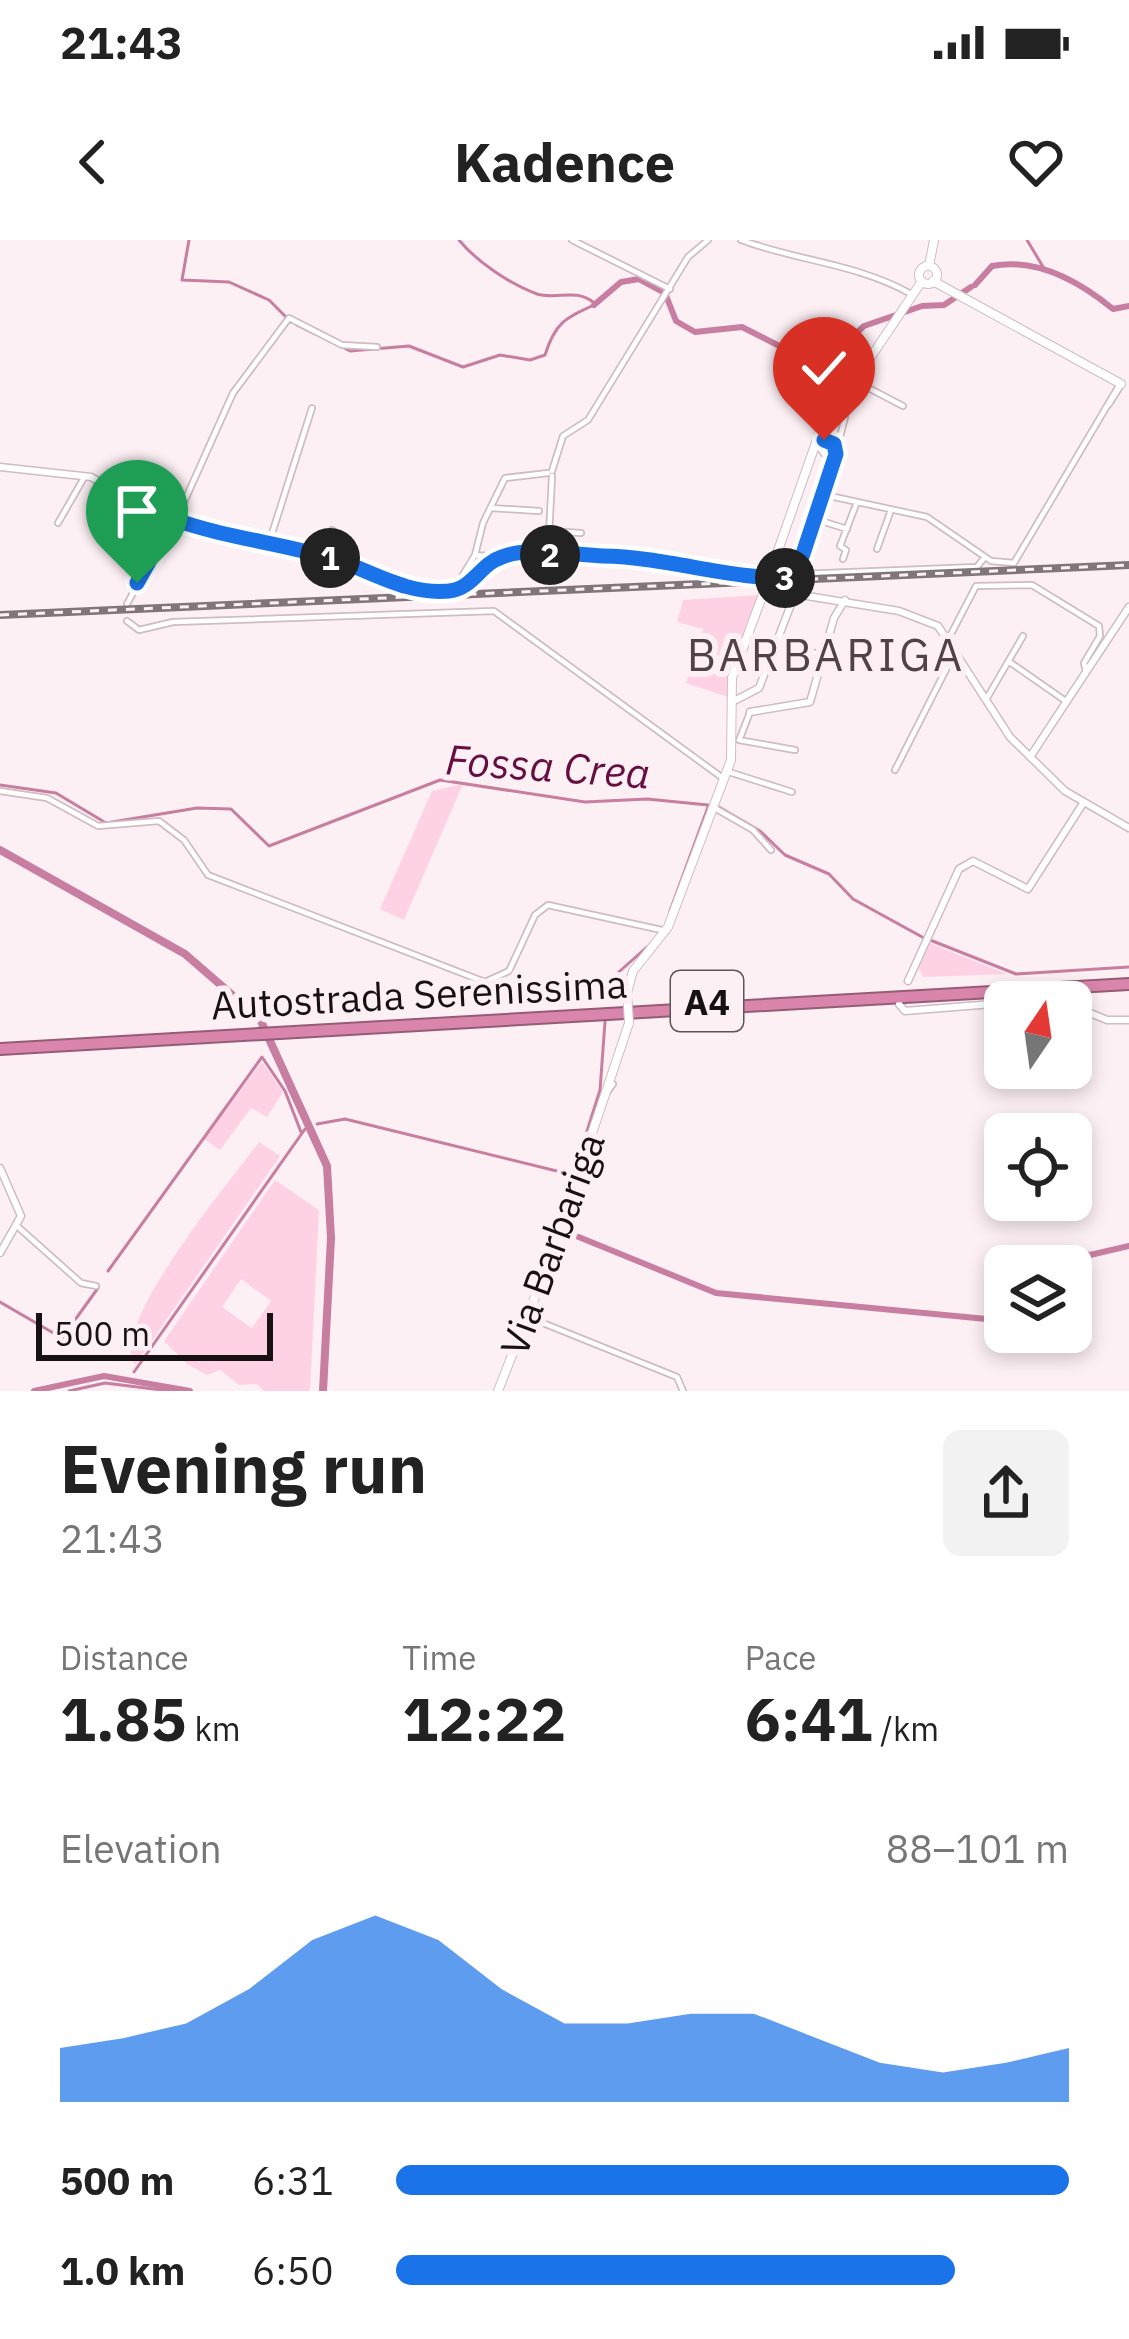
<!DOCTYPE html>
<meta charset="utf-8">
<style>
body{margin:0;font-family:"IBM Plex Sans",sans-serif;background:#f2f2f2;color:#222;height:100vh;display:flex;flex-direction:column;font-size:45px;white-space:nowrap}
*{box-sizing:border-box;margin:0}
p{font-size:39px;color:#767676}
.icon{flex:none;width:66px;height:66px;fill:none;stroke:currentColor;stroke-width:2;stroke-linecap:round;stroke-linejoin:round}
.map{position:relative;height:1151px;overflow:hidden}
.side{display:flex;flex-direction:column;background:#fff;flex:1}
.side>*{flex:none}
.needle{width:78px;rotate:13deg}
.buttons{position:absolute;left:984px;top:741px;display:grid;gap:24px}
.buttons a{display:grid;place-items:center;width:108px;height:108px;border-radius:18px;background:#fff;box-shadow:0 6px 18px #0003;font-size:60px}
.scale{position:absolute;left:36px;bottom:30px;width:237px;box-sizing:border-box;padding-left:12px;border:6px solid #181114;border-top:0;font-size:33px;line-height:42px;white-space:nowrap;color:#181114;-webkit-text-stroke:9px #fdf0f5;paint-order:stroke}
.pin{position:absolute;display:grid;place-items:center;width:102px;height:102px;color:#fff;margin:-123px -51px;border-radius:50% 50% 50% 0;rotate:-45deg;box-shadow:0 0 12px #0007}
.pin .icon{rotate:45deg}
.km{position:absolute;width:60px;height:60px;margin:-30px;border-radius:50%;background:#222;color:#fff;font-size:33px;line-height:60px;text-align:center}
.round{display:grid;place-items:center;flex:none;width:126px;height:126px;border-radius:18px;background:#f2f2f2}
.summary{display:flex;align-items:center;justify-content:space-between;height:204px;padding:0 60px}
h1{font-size:66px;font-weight:700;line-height:90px}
.figures{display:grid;grid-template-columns:repeat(3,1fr);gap:18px;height:204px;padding:12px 60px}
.figures div{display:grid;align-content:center}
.figures b{font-size:60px;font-weight:700}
.figures small{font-size:33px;font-weight:400}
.figures p{font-size:33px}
.chart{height:336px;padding:24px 60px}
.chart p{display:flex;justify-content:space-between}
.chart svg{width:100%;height:216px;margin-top:12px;fill:#1a73e8;opacity:.7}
ul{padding:0 60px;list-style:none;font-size:39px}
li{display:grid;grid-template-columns:192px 144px 1fr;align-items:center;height:90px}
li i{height:30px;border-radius:15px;background:#1a73e8}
.status{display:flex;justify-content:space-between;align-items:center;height:84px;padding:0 60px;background:#fff;direction:ltr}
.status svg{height:33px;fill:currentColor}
header{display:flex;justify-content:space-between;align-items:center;height:156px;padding:0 60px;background:#fff;font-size:54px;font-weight:700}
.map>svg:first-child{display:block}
.green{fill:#ffd1e4;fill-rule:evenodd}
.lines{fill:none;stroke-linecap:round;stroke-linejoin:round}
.stream{stroke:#c87ea0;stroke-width:3}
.canal{stroke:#c87ea0;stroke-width:6}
.river{stroke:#c87ea0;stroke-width:8}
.minor-casing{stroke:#d0bcc4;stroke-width:8}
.tertiary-casing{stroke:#d0bcc4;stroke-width:9}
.secondary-casing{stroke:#d0bcc4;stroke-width:10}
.motorway-casing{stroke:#965c77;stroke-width:14}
.minor{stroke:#fff;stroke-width:4.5}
.tertiary{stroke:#fff;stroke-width:6}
.secondary{stroke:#fff;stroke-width:8}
.motorway{stroke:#da85ac;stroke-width:10}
.rail-casing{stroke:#80767a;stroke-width:8}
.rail{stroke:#fdf0f5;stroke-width:3;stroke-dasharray:9;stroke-linecap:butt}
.tertiary-bridge-casing{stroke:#d0bcc4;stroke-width:9;stroke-linecap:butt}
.secondary-bridge-casing{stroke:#d0bcc4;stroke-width:10;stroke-linecap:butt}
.tertiary-bridge{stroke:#fff;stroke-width:6}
.secondary-bridge{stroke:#fff;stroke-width:8}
.route-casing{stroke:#fff;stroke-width:24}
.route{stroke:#1a73e8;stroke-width:15}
.labels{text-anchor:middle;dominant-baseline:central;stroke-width:12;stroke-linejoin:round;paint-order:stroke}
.shield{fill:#fdf0f5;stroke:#5d5458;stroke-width:3}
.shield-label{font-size:36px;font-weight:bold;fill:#181114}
.street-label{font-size:39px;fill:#181114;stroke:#fdf0f5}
.water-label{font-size:42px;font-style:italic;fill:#670e41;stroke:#fdf0f5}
.quarter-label{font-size:45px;letter-spacing:3px;fill:#524248;stroke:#fdf0f5}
</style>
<div class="status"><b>21:43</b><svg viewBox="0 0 49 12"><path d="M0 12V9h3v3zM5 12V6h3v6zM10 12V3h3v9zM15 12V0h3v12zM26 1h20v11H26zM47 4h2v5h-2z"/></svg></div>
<header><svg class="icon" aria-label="back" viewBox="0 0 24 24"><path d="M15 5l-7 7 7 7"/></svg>Kadence<svg class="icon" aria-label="heart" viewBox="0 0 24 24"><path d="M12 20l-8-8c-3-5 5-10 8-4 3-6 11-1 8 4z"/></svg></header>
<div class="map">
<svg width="1129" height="1151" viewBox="0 0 1129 1151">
<rect width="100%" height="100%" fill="#fdf0f5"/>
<path class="green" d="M759,355L729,435L728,457L686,443L703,389L677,382L683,360Z
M463,544L404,680L380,669L432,551Z
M927,702L1007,734L923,737L917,724Z
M262,822L283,852L267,877L251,868L220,910L204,899Z
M259,902L280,916L135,1125C106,1088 233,938 259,902Z
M275,940L319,970L310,1151H264L257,1144L239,1145L220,1130L207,1135L187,1124L164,1101ZM241,1039L271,1061L252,1088L222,1067Z"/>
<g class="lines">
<path class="stream" d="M189,0L182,40L229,42L269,60L286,77
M459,0C477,22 510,44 537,54C557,60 575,48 593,62
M1027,0L1045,30
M297,85L315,94
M329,100L350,111L409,106L463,127L500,115L530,120L545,115C555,83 565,78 594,65
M0,545L56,553L106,583L197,568L231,569L269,606L440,540L585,562L647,559L708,565
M719,567L760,591L785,615L829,634L853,659L924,698
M670,671L708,567
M930,700L1016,734L1129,727
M604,758L612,738L647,707
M317,884L345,879L573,935L548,1013
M575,929L600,850L605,782
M108,1031L262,817L285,851L301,892
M0,1062L62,1098L98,1048
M134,1132L305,889
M69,1151L105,1143L170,1151"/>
<path class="canal" d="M975,45L992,26C1037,17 1080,42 1113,69L1129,66
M594,65L621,42L639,39L665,53L676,81L695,92L742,87L805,119L825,104L843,105L864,86L922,66L944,65L971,47
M564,991L716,1053L997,1080L1005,1074
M1058,1026L1072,1011L1090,1015L1129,1006
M34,1151L104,1136L190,1151"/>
<path class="river" d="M0,610L185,714L260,779L327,926L331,998L323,1151"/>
<defs>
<path id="minor" d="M572,0L670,49
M741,0C798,21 858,24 911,54
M857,142L903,166
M1109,164L1121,145
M837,209L845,177
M552,231L563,196L588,180L688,17L708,0
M825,255L927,277L991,321L1014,323L1120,144
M491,268L539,271
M176,280L233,153L289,78L342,105L377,107
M818,280L847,289
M58,283L85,236
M550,291L581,293
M268,306L312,168
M877,309L891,270
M475,315L483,283L505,238L548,233
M548,315L552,236
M322,317L332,290
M843,319L846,310L840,306L857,262
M801,334L977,327L984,318
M459,341L475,315L501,317
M127,364L173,279
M127,381L139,390L173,382L494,371L724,539
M949,398L976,346L1032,345L1099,386L1100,396L1084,423L1086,432
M778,404L819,414
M1011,423L1067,462
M987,458L1023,396
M740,498L750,472
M739,500L795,510
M895,530L956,410
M729,532L792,552
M0,551L47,558L98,586L159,581L184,600L208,635L485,742L509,731L535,675L548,665L666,691
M713,567L753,590L771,610
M604,857L613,844
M17,986L81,1043L96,1046
M528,1077L677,1137L683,1151"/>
<path id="tertiary" d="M817,203L832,224
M0,227L91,237L158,275L228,298L331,319L424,350L457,349L496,319L513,314L613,316L765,339
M771,339L795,338L802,331L837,209L821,191
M732,462L759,448L795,354L899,371L938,386L1010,497L1065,551L1129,588
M750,472L810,462L834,378L845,360
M1030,517L1129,367
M908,741L959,629L973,621L1028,649L1082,565
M1020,762H1065
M899,764L905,771L1005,763
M1071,765L1107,780H1129
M0,928L21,976L0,1013"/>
<path id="secondary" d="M929,26L934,0
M919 35a9 9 0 1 1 18 0a9 9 0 1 1-18 0Z
M933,41L1121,144
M769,336L819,194L922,41
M627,753L633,731L668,687L731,520L732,438L763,354
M498,1151L552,1013L629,783"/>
<path id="motorway" d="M0,809L1129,744"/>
</defs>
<use href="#minor" class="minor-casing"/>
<use href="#tertiary" class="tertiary-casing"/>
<use href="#secondary" class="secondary-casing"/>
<use href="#motorway" class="motorway-casing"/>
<use href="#minor" class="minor"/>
<use href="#tertiary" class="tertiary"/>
<use href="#secondary" class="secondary"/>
<use href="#motorway" class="motorway"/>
<defs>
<path id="rail" d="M0,375L1129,325"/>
</defs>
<use href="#rail" class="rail-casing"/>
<use href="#rail" class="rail"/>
<defs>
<path id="tertiary-bridge" d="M765,339H771"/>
<path id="secondary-bridge" d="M627,753L629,783"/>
</defs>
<use href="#tertiary-bridge" class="tertiary-bridge-casing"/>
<use href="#secondary-bridge" class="secondary-bridge-casing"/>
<use href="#tertiary-bridge" class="tertiary-bridge"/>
<use href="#secondary-bridge" class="secondary-bridge"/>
</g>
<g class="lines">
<defs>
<path id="route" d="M137,343L173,279C226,298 281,303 334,319C372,331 406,355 449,351C474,348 480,324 502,317C529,306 574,315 603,316C668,317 730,340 795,338L836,214L834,204L824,200"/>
</defs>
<use href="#route" class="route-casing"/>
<use href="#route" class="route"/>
</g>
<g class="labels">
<rect class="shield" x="671" y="731" width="72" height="60" rx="9"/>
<g class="shield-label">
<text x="707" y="761">A4</text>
</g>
<g class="street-label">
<text transform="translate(419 754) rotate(-3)">Autostrada Serenissima</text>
<text transform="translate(552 1004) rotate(-70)">Via Barbariga</text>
</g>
<g class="water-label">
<text transform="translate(548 526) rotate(4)">Fossa Crea</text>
</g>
<g class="quarter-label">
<text x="826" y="414">BARBARIGA</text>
</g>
</g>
</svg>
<div class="buttons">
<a><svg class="needle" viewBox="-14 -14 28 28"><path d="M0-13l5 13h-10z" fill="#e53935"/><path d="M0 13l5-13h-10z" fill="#767676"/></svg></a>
<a><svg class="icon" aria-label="locate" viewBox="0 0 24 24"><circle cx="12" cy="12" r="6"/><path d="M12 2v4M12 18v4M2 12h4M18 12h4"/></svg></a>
<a><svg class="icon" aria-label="layers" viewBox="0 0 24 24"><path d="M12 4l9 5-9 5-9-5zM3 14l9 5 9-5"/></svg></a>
</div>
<div class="scale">500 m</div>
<div class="pin" style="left:137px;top:343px;background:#1e9e55"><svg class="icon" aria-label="arrive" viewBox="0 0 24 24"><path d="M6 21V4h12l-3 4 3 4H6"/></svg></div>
<div class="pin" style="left:824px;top:200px;background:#d93025"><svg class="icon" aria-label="check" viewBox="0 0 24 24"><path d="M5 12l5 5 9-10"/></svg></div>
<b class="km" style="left:330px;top:318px">1</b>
<b class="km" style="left:550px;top:315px">2</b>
<b class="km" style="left:785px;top:338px">3</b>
</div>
<section class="side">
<div class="summary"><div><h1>Evening run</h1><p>21:43</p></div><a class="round"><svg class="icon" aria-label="share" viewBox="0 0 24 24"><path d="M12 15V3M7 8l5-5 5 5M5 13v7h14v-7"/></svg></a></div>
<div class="figures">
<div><p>Distance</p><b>1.85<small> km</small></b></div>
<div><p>Time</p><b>12:22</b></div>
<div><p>Pace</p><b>6:41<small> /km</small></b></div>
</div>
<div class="chart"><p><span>Elevation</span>88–101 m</p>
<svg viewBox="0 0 160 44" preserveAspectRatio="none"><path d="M0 44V33L10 31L20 28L30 21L40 11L50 6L60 11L70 21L80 28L90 28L100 26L110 26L120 31L130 36L140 38L150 36L160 33V44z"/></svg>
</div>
<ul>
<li><b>500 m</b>6:31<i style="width:100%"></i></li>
<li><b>1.0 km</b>6:50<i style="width:83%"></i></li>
</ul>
</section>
